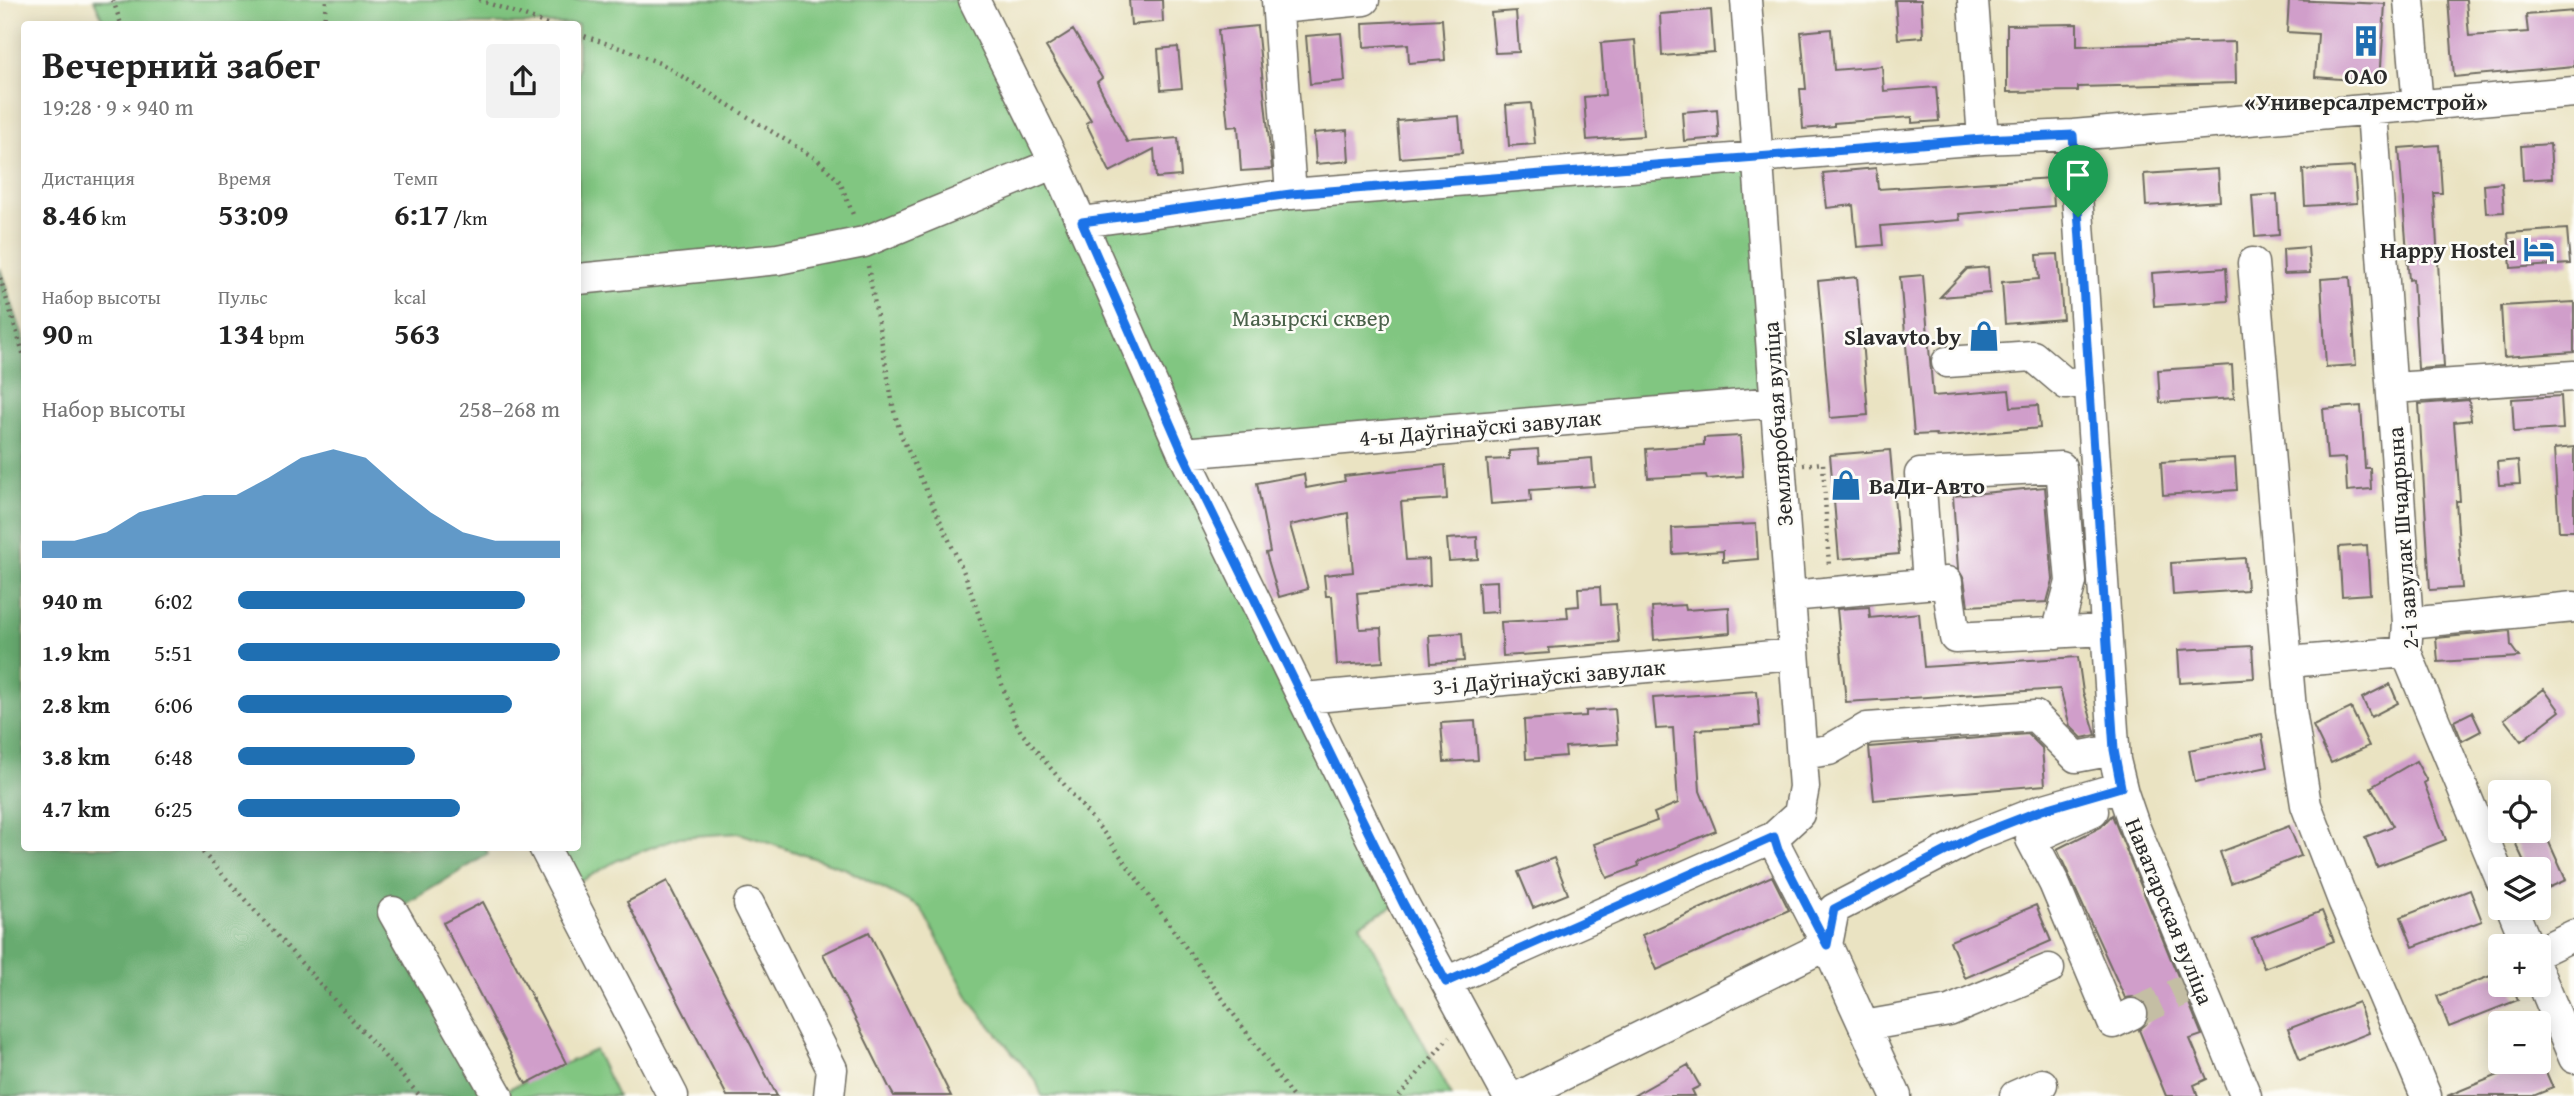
<!DOCTYPE html>
<html lang="ru">
<meta charset="utf-8">
<style>
body{margin:0;font-family:"Gentium Book Plus",serif;background:#f2f2f2;color:#222;height:100vh;display:flex;flex-direction:column;font-size:26px;white-space:nowrap}
*{box-sizing:border-box;margin:0}
p{font-size:23px;color:#767676}
.icon{flex:none;width:38px;height:38px;fill:none;stroke:currentColor;stroke-width:2;stroke-linecap:round;stroke-linejoin:round}
.map{position:relative;flex:1;overflow:hidden}
.panel{position:absolute;left:21px;top:21px;width:560px;height:830px;display:flex;flex-direction:column;background:#fff;border-radius:7px;box-shadow:0 4px 18px #0003}
.panel>*{flex:none}
.controls{position:absolute;left:2488px;top:780px;display:grid;gap:14px}
.controls a{display:grid;place-items:center;width:63px;height:63px;border-radius:7px;background:#fff;box-shadow:0 4px 18px #0003;font-size:35px}
.pin{position:absolute;display:grid;place-items:center;width:60px;height:60px;color:#fff;margin:-72px -30px;border-radius:50% 50% 50% 0;rotate:-45deg;box-shadow:0 0 7px #0007}
.pin .icon{rotate:45deg}
.round{display:grid;place-items:center;flex:none;width:74px;height:74px;border-radius:7px;background:#f2f2f2}
.summary{display:flex;align-items:center;justify-content:space-between;height:119px;padding:0 21px}
h1{font-size:38px;font-weight:700;line-height:52px}
.metrics{display:grid;grid-template-columns:repeat(3,1fr);gap:10px;height:119px;padding:7px 21px}
.metrics div{display:grid;align-content:center}
.metrics b{font-size:30px;font-weight:700}
.metrics small{font-size:19px;font-weight:400}
.metrics p{font-size:19px}
.chart{height:196px;padding:14px 21px}
.chart p{display:flex;justify-content:space-between}
.chart svg{width:100%;height:126px;margin-top:7px;fill:#1f6fb2;opacity:.7}
ul{padding:0 21px;list-style:none;font-size:23px}
li{display:grid;grid-template-columns:112px 84px 1fr;align-items:center;height:52px}
li i{height:18px;border-radius:9px;background:#1f6fb2}
.map>svg:first-child{display:block}
.green{fill:#81c681;stroke:#567856;stroke-width:2}
.forest{fill:#68ab6f;stroke:#4a6b4d;stroke-width:2}
.building{fill:#d09eca}
.lines{fill:none;stroke-linecap:round;stroke-linejoin:round}
.minor-tunnel{stroke:#c4bea4;stroke-width:30;stroke-dasharray:30 15;stroke-linecap:butt}
.minor-casing{stroke:#6e6b60;stroke-width:33}
.path{stroke:#6e6b60;stroke-width:4.5;stroke-dasharray:2 5;stroke-linecap:butt}
.minor{stroke:#fff;stroke-width:30}
.route-casing{stroke:#fff;stroke-width:14}
.route{stroke:#1a73e8;stroke-width:9}
.labels{text-anchor:middle;dominant-baseline:central;stroke-width:5;stroke-linejoin:round;paint-order:stroke}
.poi-label{font-size:23px;font-weight:bold;fill:#2b2b2b;stroke:#fdfcf7;text-anchor:end}
.park-label{font-size:23px;fill:#496149;stroke:#fdfcf7}
.street-label{font-size:23px;fill:#2b2b2b;stroke:#fdfcf7}
</style>
<div class="map">
<svg width="2574" height="1096" viewBox="0 0 2574 1096">
<rect width="100%" height="100%" fill="#fdfcf7"/>
<filter id="ink" filterUnits="userSpaceOnUse"><feTurbulence type="fractalNoise" baseFrequency=".0143" numOctaves="2"/><feDisplacementMap in="SourceGraphic" scale="14" xChannelSelector="R" yChannelSelector="G"/><feConvolveMatrix kernelMatrix="1 2 1 2 8 2 1 2 1" color-interpolation-filters="sRGB"/></filter>
<filter id="wash" filterUnits="userSpaceOnUse"><feTurbulence type="fractalNoise" baseFrequency=".00686" numOctaves="4" result="noise"/><feDisplacementMap in="SourceGraphic" scale="28" xChannelSelector="R" yChannelSelector="G"/><feGaussianBlur stdDeviation="1.57" result="paint"/><feColorMatrix in="noise" values="0 0 0 0 0 0 0 0 0 0 0 0 0 0 0 0 0 1.4 0 .05"/><feComposite in="paint" operator="in"/></filter>
<g filter="url(#wash)">
<rect width="100%" height="100%" fill="#eae3c2"/>
<path class="green" d="M94,0H971L1400,902L1360,924L1452,1096H1042L1036,1081L971,1002L921,908L846,869L739,833L679,837L618,860L569,888L550,847H578V24H105Z
M1757,156L1776,402L1183,453L1082,222Z
M595,1050L617,1096H498L497,1094Z"/>
<path class="forest" d="M0,268L24,339V847H485L488,854L393,912L498,1096H0Z"/>
<g id="blocks">
<path class="building" d="M1129,0H1162L1163,22L1131,25Z
M1895,0H1921L1923,37L1898,39Z
M2289,0L2385,4L2380,82L2315,77L2318,34L2287,32Z
M2448,0H2466L2469,36L2528,32L2526,15L2574,11V66L2454,77Z
M1711,10L1714,52L1662,56L1660,14Z
M1516,11L1519,52L1495,53L1491,13Z
M1442,19L1445,60L1409,63L1408,44L1364,47L1363,23Z
M2077,24V46L2235,42L2236,83L2078,87V91L2007,92V25Z
M1257,26L1272,169L1241,171L1238,126L1228,127L1218,30Z
M1831,29L1834,70L1882,66L1884,91L1936,87L1939,121L1912,123V117L1834,123V126L1803,129L1800,89H1806L1801,32Z
M1073,30L1102,78L1097,82L1127,142L1178,138L1181,176L1156,178L1154,149L1110,172L1086,123L1091,120L1046,47Z
M1341,33L1345,81L1310,84L1306,36Z
M1635,40L1643,136L1587,140L1584,97L1605,95L1601,43Z
M1178,47L1182,88L1161,90L1158,49Z
M1531,103L1535,144L1509,146L1506,105Z
M1717,109L1719,138L1684,141L1682,112Z
M1459,116L1462,153L1400,158L1397,121Z
M1347,130L1349,161L1316,164L1314,133Z
M2550,144L2552,178L2523,180L2521,146Z
M2439,145L2442,193H2434L2444,367L2418,369L2413,279L2409,280L2399,148Z
M2354,167L2357,203L2305,206L2303,170Z
M1876,168L1878,189L2052,178L2054,206L1959,214L1960,220L1881,226L1883,245L1857,247L1853,205L1827,208L1823,173Z
M2218,169L2220,201L2146,206L2144,174Z
M2502,183L2504,212L2486,213L2484,185Z
M2277,194L2279,235L2255,237L2252,196Z
M2567,229L2570,264L2511,268L2508,233Z
M2308,247L2310,273L2284,274L2283,249Z
M2058,254L2063,319L2005,324L2002,282L2039,279L2037,255Z
M1988,267L1990,293L1940,297L1967,269Z
M2226,268L2228,301L2154,306L2152,273Z
M1923,275L1933,396L2009,390L2011,407L2038,405L2040,428L1937,437L1936,434L1914,435L1900,277Z
M1857,277L1868,415L1830,418L1818,281Z
M2350,277L2356,365L2326,367L2321,279Z
M2574,302V352L2504,357L2501,306Z
M2232,365L2234,398L2160,403L2158,370Z
M2561,396L2563,429L2514,432L2512,399Z
M2469,400L2471,420L2454,422L2460,501H2456L2462,588L2430,590L2419,404Z
M2361,406L2365,468H2370L2371,489L2347,491L2345,458L2327,459L2323,409Z
M1740,436L1743,476L1707,479L1706,475L1648,478L1646,449L1704,445V438Z
M2574,447V531H2559L2554,449Z
M1538,449L1539,462L1592,458L1594,486L1530,490L1531,501L1491,504L1487,460L1509,459V451Z
M1890,450L1899,554L1839,559L1830,455Z
M2235,458L2237,490L2163,495L2161,462Z
M2518,460L2520,484L2499,485L2497,462Z
M1445,465L1447,499L1401,502L1406,560L1429,559L1430,586L1357,593L1360,629L1381,628L1383,662L1337,665L1332,596H1326L1324,575L1353,572L1348,513L1290,525L1308,589L1279,597L1266,553L1270,552L1257,483L1304,474L1306,488L1345,481L1344,476Z
M2045,487L2053,580L2047,602L1968,606L1964,579L1958,569L1953,496Z
M1756,524L1758,559L1723,562V551L1673,554L1672,528Z
M1477,537L1478,559L1449,561L1447,539Z
M2367,545L2370,594L2342,596L2339,547Z
M2245,558L2247,590L2173,595L2171,563Z
M1497,581L1498,612L1480,613L1478,582Z
M1600,587L1601,605L1616,604L1619,643L1549,648L1550,653L1503,656L1501,622L1568,618L1567,607L1579,606L1578,588Z
M1685,605L1686,610L1729,607L1730,633L1654,640L1652,607Z
M1869,607L1870,618L1919,613L1924,667L2078,657L2083,692L2096,735L2082,738L2070,726L2060,689L1846,702L1837,609Z
M2510,631L2511,646L2519,657L2438,662L2436,638Z
M1462,633L1464,661L1431,663L1429,635Z
M2252,646L2254,678L2180,683L2178,650Z
M2390,684L2398,703L2371,717L2362,698Z
M2544,689L2560,711L2521,741L2504,719Z
M1757,691L1760,726L1696,730L1700,791L1716,831L1638,862L1639,866L1607,878L1594,844L1657,821L1654,813L1678,803L1673,728L1656,729L1653,698Z
M2351,708L2369,746L2331,763L2313,726Z
M1615,709L1618,744L1565,747L1566,756L1526,759L1524,720L1586,716V711Z
M2472,712L2481,731L2462,741L2454,721Z
M1475,721L1478,760L1444,762L1441,723Z
M2028,734L2042,748L2045,785L1874,800L1869,747Z
M2262,735L2268,767L2195,782L2189,750Z
M2416,761L2427,781L2424,783L2446,840L2377,867L2365,837L2393,826L2371,787Z
M2112,815L2202,1035L2190,1039L2207,1079L2194,1085L2198,1096H2166L2139,1030L2147,1023L2149,1016L2148,1007L2141,999L2133,997L2125,998L2057,849L2101,827Z
M2539,820L2566,880L2539,892V870H2528L2513,838L2528,831H2539Z
M2289,826L2301,856L2231,883L2220,852Z
M1554,858L1568,894L1533,908L1518,872Z
M1772,876L1789,910L1657,970L1642,935Z
M667,881L777,1096H727L627,902Z
M2470,890L2482,921L2413,947L2401,917Z
M483,902L566,1063L526,1084L443,923Z
M2036,905L2051,941L1965,978L1950,941Z
M2322,911L2334,941L2264,968L2252,938Z
M869,932L951,1096H894L890,1089L823,954Z
M2501,972V985H2512L2518,1000L2449,1027L2437,996Z
M2358,1002L2369,1033L2300,1060L2288,1029Z
M2540,1058L2553,1088L2533,1096H2447L2530,1062H2539Z
M1688,1065L1700,1086L1692,1090L1695,1096H1633Z"/>
</g>
</g>
<g filter="url(#ink)">
<use href="#blocks" fill-opacity="0" stroke="#6e6b60" stroke-width="2"/>
<g class="lines">
<path class="minor-tunnel" d="M2132,1014L2191,987"/>
<defs>
<path id="minor" d="M974,0L1055,163L1183,453L1403,903L1508,1096
M1277,0L1291,194
M1973,0L1983,139
M2409,0L2418,106
M1278,8L1364,0
M2372,111L2408,623L2406,652L2501,880
M2073,135L2115,760L2123,793L2135,828L2246,1096
M1082,222L1291,194L1983,139L2073,135L2574,92
M2253,263L2291,710L2306,805L2344,903L2426,1096
M578,279L778,259L864,242L1055,163
M1947,362L2033,356L2066,384L2089,380
M2393,388L2574,376
M1183,453L1776,402
M1928,583L1920,474L2061,467L2071,582L2057,633
M1790,596L1947,582L1955,638L2106,630
M2408,623L2574,607
M2288,662L2406,652
M1304,698L1794,654
M1802,754L1829,750L1867,728L2035,716L2076,757L2114,750
M2093,811L2031,839L2054,883L2113,1023L2132,1014
M1774,837L1778,850L1827,945L1896,1096
M544,847L673,1096
M749,904L832,1069L829,1096
M2512,908L2528,947
M393,912L498,1096
M1827,945L1834,909L1975,836L2041,810L2121,787
M2539,952L2574,935
M2539,974L2574,1058
M1446,982L1774,837L1799,814L1804,787L1746,0
M1864,1026L1949,1011L2049,969
M1520,1096L1827,945
M2015,1096L2042,1084"/>
</defs>
<use href="#minor" class="minor-casing"/>
<path class="path" d="M113,0L121,24
M479,0L547,24
M324,24L326,0
M578,34L632,52L662,64L818,160L840,182L854,217
M868,266L894,411L901,435L966,577L1013,717L1021,732L1104,833L1292,1096
M0,278L24,356
M1803,465L1823,463L1829,567
M198,847L420,1096
M1399,1096L1449,1037"/>
<use href="#minor" class="minor"/>
</g>
</g>
<g class="lines" filter="url(#ink)">
<defs>
<path id="route" d="M2073,135L2114,750L2121,787L2042,810L1975,836L1834,909L1827,945L1778,850L1774,837L1446,982L1403,903L1183,453L1082,222L1291,194L1983,139Z"/>
</defs>
<use href="#route" class="route-casing"/>
<use href="#route" class="route"/>
</g>
<defs>
<symbol id="building-bare" viewBox="-9 -9 18 18"><path d="M-4-6H4V6H1V3H-1V6H-4ZM-2.5-4.3h1.7v1.8h-1.7ZM.8-4.3h1.7v1.8H.8ZM-2.5-1h1.7V.8h-1.7ZM.8-1h1.7V.8H.8Z" fill="#1f6fb2" stroke="#fdfcf7" stroke-width="2.5" paint-order="stroke"/></symbol>
<symbol id="hotel-bare" viewBox="-9 -9 18 18"><path d="M-6-4.5h1.5V1H6V5H4.5V3h-9V5H-6ZM-4 0a1.8 1.8 0 1 1 3.6 0ZM.5 0V-2.5h3Q6-2.5 6 0Z" fill="#1f6fb2" stroke="#fdfcf7" stroke-width="2.5" paint-order="stroke"/></symbol>
<symbol id="shop-bare" viewBox="-9 -9 18 18"><path d="M-5-2.5h2.3a2.7 3.5 0 0 1 5.4 0H5L5.5 6h-11ZM-1.5-2.5h3a1.5 2.3 0 0 0-3 0Z" fill="#1f6fb2" stroke="#fdfcf7" stroke-width="2.5" paint-order="stroke"/></symbol>
</defs>
<g fill-rule="evenodd">
<use href="#building-bare" x="2344" y="19" width="44" height="44"/>
<use href="#hotel-bare" x="2517" y="227" width="44" height="44"/>
<use href="#shop-bare" x="1962" y="314" width="44" height="44"/>
<use href="#shop-bare" x="1824" y="463" width="44" height="44"/>
</g>
<g class="labels">
<g class="poi-label">
<text x="2366" y="75" text-anchor="middle">ОАО<tspan x="2366" dy="26">«Универсалремстрой»</tspan></text>
<text x="2516" y="249">Happy Hostel</text>
<text x="1961" y="336">Slavavto.by</text>
<text x="1869" y="485" text-anchor="start">ВаДи-Авто</text>
</g>
<g class="park-label">
<text x="1311" y="317">Мазырскі сквер</text>
</g>
<g class="street-label">
<text transform="translate(1777 424) rotate(-94)">Земляробчая вуліца</text>
<text transform="translate(1480 427) rotate(-5)">4-ы Даўгінаўскі завулак</text>
<text transform="translate(2402 538) rotate(-94)">2-і завулак Шчадрына</text>
<text transform="translate(1549 676) rotate(-5)">3-і Даўгінаўскі завулак</text>
<text transform="translate(2170 911) rotate(68)">Наватарская вуліца</text>
</g>
</g>
</svg>
<div class="controls">
<a><svg class="icon" aria-label="locate" viewBox="0 0 24 24"><circle cx="12" cy="12" r="6"/><path d="M12 2v4M12 18v4M2 12h4M18 12h4"/></svg></a>
<a><svg class="icon" aria-label="layers" viewBox="0 0 24 24"><path d="M12 4l9 5-9 5-9-5zM3 14l9 5 9-5"/></svg></a>
<a>+</a>
<a>−</a>
</div>
<div class="pin" style="left:2078px;top:217px;background:#1e9e55"><svg class="icon" aria-label="arrive" viewBox="0 0 24 24"><path d="M6 21V4h12l-3 4 3 4H6"/></svg></div>
<section class="panel">
<div class="summary"><div><h1>Вечерний забег</h1><p>19:28 · 9 × 940 m</p></div><a class="round"><svg class="icon" aria-label="share" viewBox="0 0 24 24"><path d="M12 15V3M7 8l5-5 5 5M5 13v7h14v-7"/></svg></a></div>
<div class="metrics">
<div><p>Дистанция</p><b>8.46<small> km</small></b></div>
<div><p>Время</p><b>53:09</b></div>
<div><p>Темп</p><b>6:17<small> /km</small></b></div>
</div>
<div class="metrics">
<div><p>Набор высоты</p><b>90<small> m</small></b></div>
<div><p>Пульс</p><b>134<small> bpm</small></b></div>
<div><p>kcal</p><b>563</b></div>
</div>
<div class="chart"><p><span>Набор высоты</span>258–268 m</p>
<svg viewBox="0 0 160 44" preserveAspectRatio="none"><path d="M0 44V38L10 38L20 35L30 28L40 25L50 22L60 22L70 16L80 9L90 6L100 9L110 19L120 28L130 35L140 38L150 38L160 38V44z"/></svg>
</div>
<ul>
<li><b>940 m</b>6:02<i style="width:89%"></i></li>
<li><b>1.9 km</b>5:51<i style="width:100%"></i></li>
<li><b>2.8 km</b>6:06<i style="width:85%"></i></li>
<li><b>3.8 km</b>6:48<i style="width:55%"></i></li>
<li><b>4.7 km</b>6:25<i style="width:69%"></i></li>
</ul>
</section>
</div>
